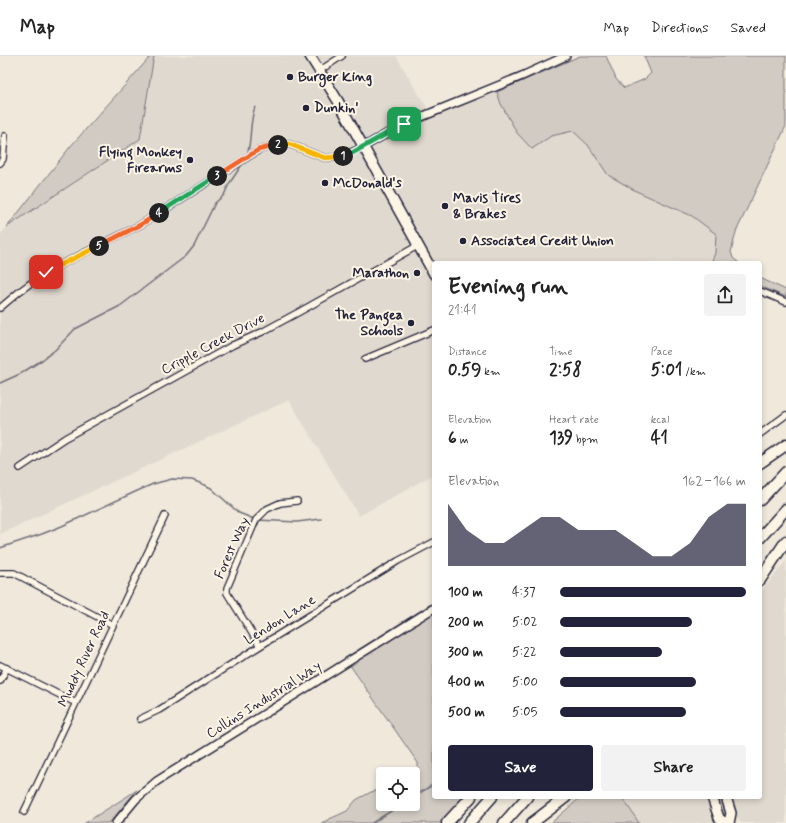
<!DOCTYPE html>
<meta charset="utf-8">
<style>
body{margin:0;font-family:Mynerve,sans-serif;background:#f2f2f2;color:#222;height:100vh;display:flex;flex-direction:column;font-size:15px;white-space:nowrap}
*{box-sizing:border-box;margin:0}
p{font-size:13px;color:#767676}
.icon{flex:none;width:22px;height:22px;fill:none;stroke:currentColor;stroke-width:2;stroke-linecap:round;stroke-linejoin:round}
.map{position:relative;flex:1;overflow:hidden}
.sheet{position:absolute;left:432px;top:205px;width:330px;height:538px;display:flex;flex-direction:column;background:#fff;border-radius:4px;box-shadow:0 2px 6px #0003}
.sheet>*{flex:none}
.fabs{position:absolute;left:376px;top:711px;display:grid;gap:8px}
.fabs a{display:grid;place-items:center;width:44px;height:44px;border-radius:4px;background:#fff;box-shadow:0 2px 6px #0003;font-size:20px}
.pin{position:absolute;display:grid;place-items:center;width:34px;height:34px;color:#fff;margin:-17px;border-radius:8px;box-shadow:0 2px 6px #0006}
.km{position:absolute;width:20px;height:20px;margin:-10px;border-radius:50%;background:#222;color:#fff;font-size:11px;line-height:20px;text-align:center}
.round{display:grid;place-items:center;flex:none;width:42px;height:42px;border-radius:4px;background:#f2f2f2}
.head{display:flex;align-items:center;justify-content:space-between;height:68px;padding:0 16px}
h1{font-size:22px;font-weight:700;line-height:30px}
.metrics{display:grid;grid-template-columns:repeat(3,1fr);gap:6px;height:68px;padding:4px 16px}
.metrics div{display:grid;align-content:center}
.metrics b{font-size:17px;font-weight:700}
.metrics small{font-size:11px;font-weight:400}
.metrics p{font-size:11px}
.chart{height:112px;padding:8px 16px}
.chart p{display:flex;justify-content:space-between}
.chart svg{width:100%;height:72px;margin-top:4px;fill:#22223b;opacity:.7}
.cta{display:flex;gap:8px;margin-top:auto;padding:8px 16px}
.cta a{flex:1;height:46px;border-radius:4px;background:#22223b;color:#fff;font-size:16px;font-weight:700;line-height:46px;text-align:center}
.cta a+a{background:#f2f2f2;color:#222}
ul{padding:0 16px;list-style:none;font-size:13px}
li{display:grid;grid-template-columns:64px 48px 1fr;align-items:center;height:30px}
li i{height:10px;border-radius:5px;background:#22223b}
header{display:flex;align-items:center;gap:24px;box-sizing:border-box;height:56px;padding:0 20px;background:#fff;border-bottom:1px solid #e0e0e0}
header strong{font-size:19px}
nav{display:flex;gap:22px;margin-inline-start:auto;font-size:14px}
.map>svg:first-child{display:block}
.built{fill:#e0d9cf}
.green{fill:#d1cbc3;stroke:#7a767f}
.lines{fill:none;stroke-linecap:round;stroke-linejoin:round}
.stream{stroke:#716f79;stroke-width:1.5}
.minor-casing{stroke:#22223b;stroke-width:8}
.tertiary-casing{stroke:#22223b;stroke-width:10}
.trunk-casing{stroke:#22223b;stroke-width:12}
.motorway-casing{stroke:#22223b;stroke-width:13}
.minor{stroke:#fcf5e5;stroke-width:5.5}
.tertiary{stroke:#fcf5e5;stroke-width:7}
.trunk{stroke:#fcf5e5;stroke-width:9}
.motorway{stroke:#fcf5e5;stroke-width:10}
.split-1-casing{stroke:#fff;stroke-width:8}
.split-2-casing{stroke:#fff;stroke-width:8}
.split-3-casing{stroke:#fff;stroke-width:8}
.split-4-casing{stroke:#fff;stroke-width:8}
.split-5-casing{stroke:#fff;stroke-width:8}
.split-6-casing{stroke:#fff;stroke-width:8}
.split-1{stroke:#22a559;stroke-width:5}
.split-2{stroke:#f5b400;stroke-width:5}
.split-3{stroke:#f0652b;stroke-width:5}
.split-4{stroke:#22a559;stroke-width:5}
.split-5{stroke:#f0652b;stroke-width:5}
.split-6{stroke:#f5b400;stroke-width:5}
.poi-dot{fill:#22223b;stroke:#fcf5e5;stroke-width:1.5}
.labels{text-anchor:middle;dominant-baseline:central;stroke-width:4;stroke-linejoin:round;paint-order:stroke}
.poi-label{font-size:14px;font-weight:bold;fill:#22223b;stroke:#fcf5e5;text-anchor:start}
.street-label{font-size:14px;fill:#22223b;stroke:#fcf5e5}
</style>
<header>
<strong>Map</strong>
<nav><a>Map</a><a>Directions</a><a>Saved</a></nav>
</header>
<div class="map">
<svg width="786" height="767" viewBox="0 0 786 767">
<rect width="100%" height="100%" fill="#efe8db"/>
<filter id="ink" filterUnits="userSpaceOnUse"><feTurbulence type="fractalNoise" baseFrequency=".025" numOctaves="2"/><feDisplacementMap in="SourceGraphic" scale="8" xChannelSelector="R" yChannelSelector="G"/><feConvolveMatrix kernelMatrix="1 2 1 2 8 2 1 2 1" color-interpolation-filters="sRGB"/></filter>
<g filter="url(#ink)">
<path class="built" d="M154,0H396L429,55L499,28L527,83L574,61L735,181L723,207H434V418L359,460L289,344L0,478V179L7,171L140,83Z
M786,505V767H740L738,762L725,767H634L613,741H760V537Z"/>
<path class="green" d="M151,0H154L140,83L7,171L70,91Z
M580,0H606L616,23L624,32L645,23L651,17L644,0H786V70L736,176L731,196L733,202L739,207H711L715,197L716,178L692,160L636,135L608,119L588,89L573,75L551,80L532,93L517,77L501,48L497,36Z
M760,222L786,234V241L760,230Z
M434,546V741H464L441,767H321L347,755L356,744L371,736L383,733V748H413V721L418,717V707L345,602Z
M137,734L109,767H85Z
M581,741H622L639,767H551Z"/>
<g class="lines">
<path class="stream" d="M247,100C252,83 249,67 255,51
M0,327L20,318L42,304L55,294L75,273L120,250L186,200L194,190L215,147L224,139L229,128L243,107
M257,464L297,466L321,463
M0,492L42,478L62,470L135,436L153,428L172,423L192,424L205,429L211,432L239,457L254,463
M413,741L434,728
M372,767L402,748"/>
<defs>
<path id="minor" d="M319,15L342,0
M0,107L3,103L5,80
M760,235L786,246
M0,252L20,235L46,216L140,169L259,94L273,90L289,88L325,102L339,101L363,91
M365,303L434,274
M760,378L786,359
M20,412L65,382L233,289L262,276L299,256L419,189
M0,517H14L113,569
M260,590L227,537V532L256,464L267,453L280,447L297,445
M0,609L76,647
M0,625L7,612
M140,663L159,654L260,590L398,505L434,486
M24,756L165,460"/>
<path id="tertiary" d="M363,91L404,68L522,20L566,0
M116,767L136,743L157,725L434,552"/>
<path id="trunk" d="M310,0L338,45L434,218
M712,741L719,762L725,767
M726,741L731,757L729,767"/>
<path id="motorway" d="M760,407L786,389
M760,444L786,416
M760,482L786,453
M760,524L786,485
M447,767L471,741
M469,767L492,741
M504,767L527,741
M532,767L566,741"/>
</defs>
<use href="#minor" class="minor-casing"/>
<use href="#tertiary" class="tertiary-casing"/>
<use href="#trunk" class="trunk-casing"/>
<use href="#motorway" class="motorway-casing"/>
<use href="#minor" class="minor"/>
<use href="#tertiary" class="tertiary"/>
<use href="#trunk" class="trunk"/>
<use href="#motorway" class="motorway"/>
</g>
</g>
<g class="lines" filter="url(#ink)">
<defs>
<path id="split-1" d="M343,100L352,97L404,68"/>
<path id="split-2" d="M278,89L289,88L325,102L343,100"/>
<path id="split-3" d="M217,120L258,94L278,89"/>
<path id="split-4" d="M159,157L217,120"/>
<path id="split-5" d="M99,190L140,169L159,157"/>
<path id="split-6" d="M46,216L99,190"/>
</defs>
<use href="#split-1" class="split-1-casing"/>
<use href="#split-2" class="split-2-casing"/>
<use href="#split-3" class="split-3-casing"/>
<use href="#split-4" class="split-4-casing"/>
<use href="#split-5" class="split-5-casing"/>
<use href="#split-6" class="split-6-casing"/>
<use href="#split-1" class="split-1"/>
<use href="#split-2" class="split-2"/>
<use href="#split-3" class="split-3"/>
<use href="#split-4" class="split-4"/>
<use href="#split-5" class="split-5"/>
<use href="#split-6" class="split-6"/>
</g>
<g class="poi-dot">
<circle cx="290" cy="21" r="4"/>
<circle cx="306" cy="52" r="4"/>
<circle cx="190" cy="104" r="4"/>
<circle cx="325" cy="127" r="4"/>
<circle cx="445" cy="150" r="4"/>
<circle cx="463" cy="185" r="4"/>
<circle cx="417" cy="217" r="4"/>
<circle cx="411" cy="267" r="4"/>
</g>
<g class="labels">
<g class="poi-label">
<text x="298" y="21">Burger King</text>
<text x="314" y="52">Dunkin'</text>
<text x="182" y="96" text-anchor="end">Flying Monkey<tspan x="182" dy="16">Firearms</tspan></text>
<text x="333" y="127">McDonald's</text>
<text x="453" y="142">Mavis Tires<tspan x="453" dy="16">&amp; Brakes</tspan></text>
<text x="471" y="185">Associated Credit Union</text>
<text x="409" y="217" text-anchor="end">Marathon</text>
<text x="403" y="259" text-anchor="end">The Pangea<tspan x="403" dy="16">Schools</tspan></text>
</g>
<g class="street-label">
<text transform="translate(213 288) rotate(-28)">Cripple Creek Drive</text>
<text transform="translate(232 492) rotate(-66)">Forest Way</text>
<text transform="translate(280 564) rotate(-32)">Lendon Lane</text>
<text transform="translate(84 603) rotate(-65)">Muddy River Road</text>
<text transform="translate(264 644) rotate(-32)">Collins Industrial Way</text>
</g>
</g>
</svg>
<div class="fabs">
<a><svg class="icon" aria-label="locate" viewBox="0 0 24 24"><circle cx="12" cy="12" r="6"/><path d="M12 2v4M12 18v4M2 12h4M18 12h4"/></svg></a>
</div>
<div class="pin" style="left:404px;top:68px;background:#1e9e55"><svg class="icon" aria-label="arrive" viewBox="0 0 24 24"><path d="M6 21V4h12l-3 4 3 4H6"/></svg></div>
<div class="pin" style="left:46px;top:216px;background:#d93025"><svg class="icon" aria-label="check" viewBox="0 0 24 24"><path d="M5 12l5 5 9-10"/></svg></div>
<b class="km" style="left:343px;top:100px">1</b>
<b class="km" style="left:278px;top:89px">2</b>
<b class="km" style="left:217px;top:120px">3</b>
<b class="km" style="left:159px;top:157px">4</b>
<b class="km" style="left:99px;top:190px">5</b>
<section class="sheet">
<div class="head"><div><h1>Evening run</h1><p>21:41</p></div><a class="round"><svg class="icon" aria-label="share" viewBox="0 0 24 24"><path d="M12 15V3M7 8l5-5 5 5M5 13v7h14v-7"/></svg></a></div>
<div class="metrics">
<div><p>Distance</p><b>0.59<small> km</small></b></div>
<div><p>Time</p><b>2:58</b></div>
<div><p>Pace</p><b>5:01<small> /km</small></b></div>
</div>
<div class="metrics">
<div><p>Elevation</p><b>6<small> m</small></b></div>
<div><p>Heart rate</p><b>139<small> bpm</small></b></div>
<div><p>kcal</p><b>41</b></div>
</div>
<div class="chart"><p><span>Elevation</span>162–166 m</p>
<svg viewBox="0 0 160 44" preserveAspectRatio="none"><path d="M0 44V6L10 22L20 30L30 30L40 22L50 14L60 14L70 22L80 22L90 22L100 30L110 38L120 38L130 30L140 14L150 6L160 6V44z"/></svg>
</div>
<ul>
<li><b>100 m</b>4:37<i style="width:100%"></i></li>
<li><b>200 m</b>5:02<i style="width:71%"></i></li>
<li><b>300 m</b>5:22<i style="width:55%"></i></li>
<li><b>400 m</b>5:00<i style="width:73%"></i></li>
<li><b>500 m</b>5:05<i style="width:68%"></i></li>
</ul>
<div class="cta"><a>Save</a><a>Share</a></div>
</section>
</div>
